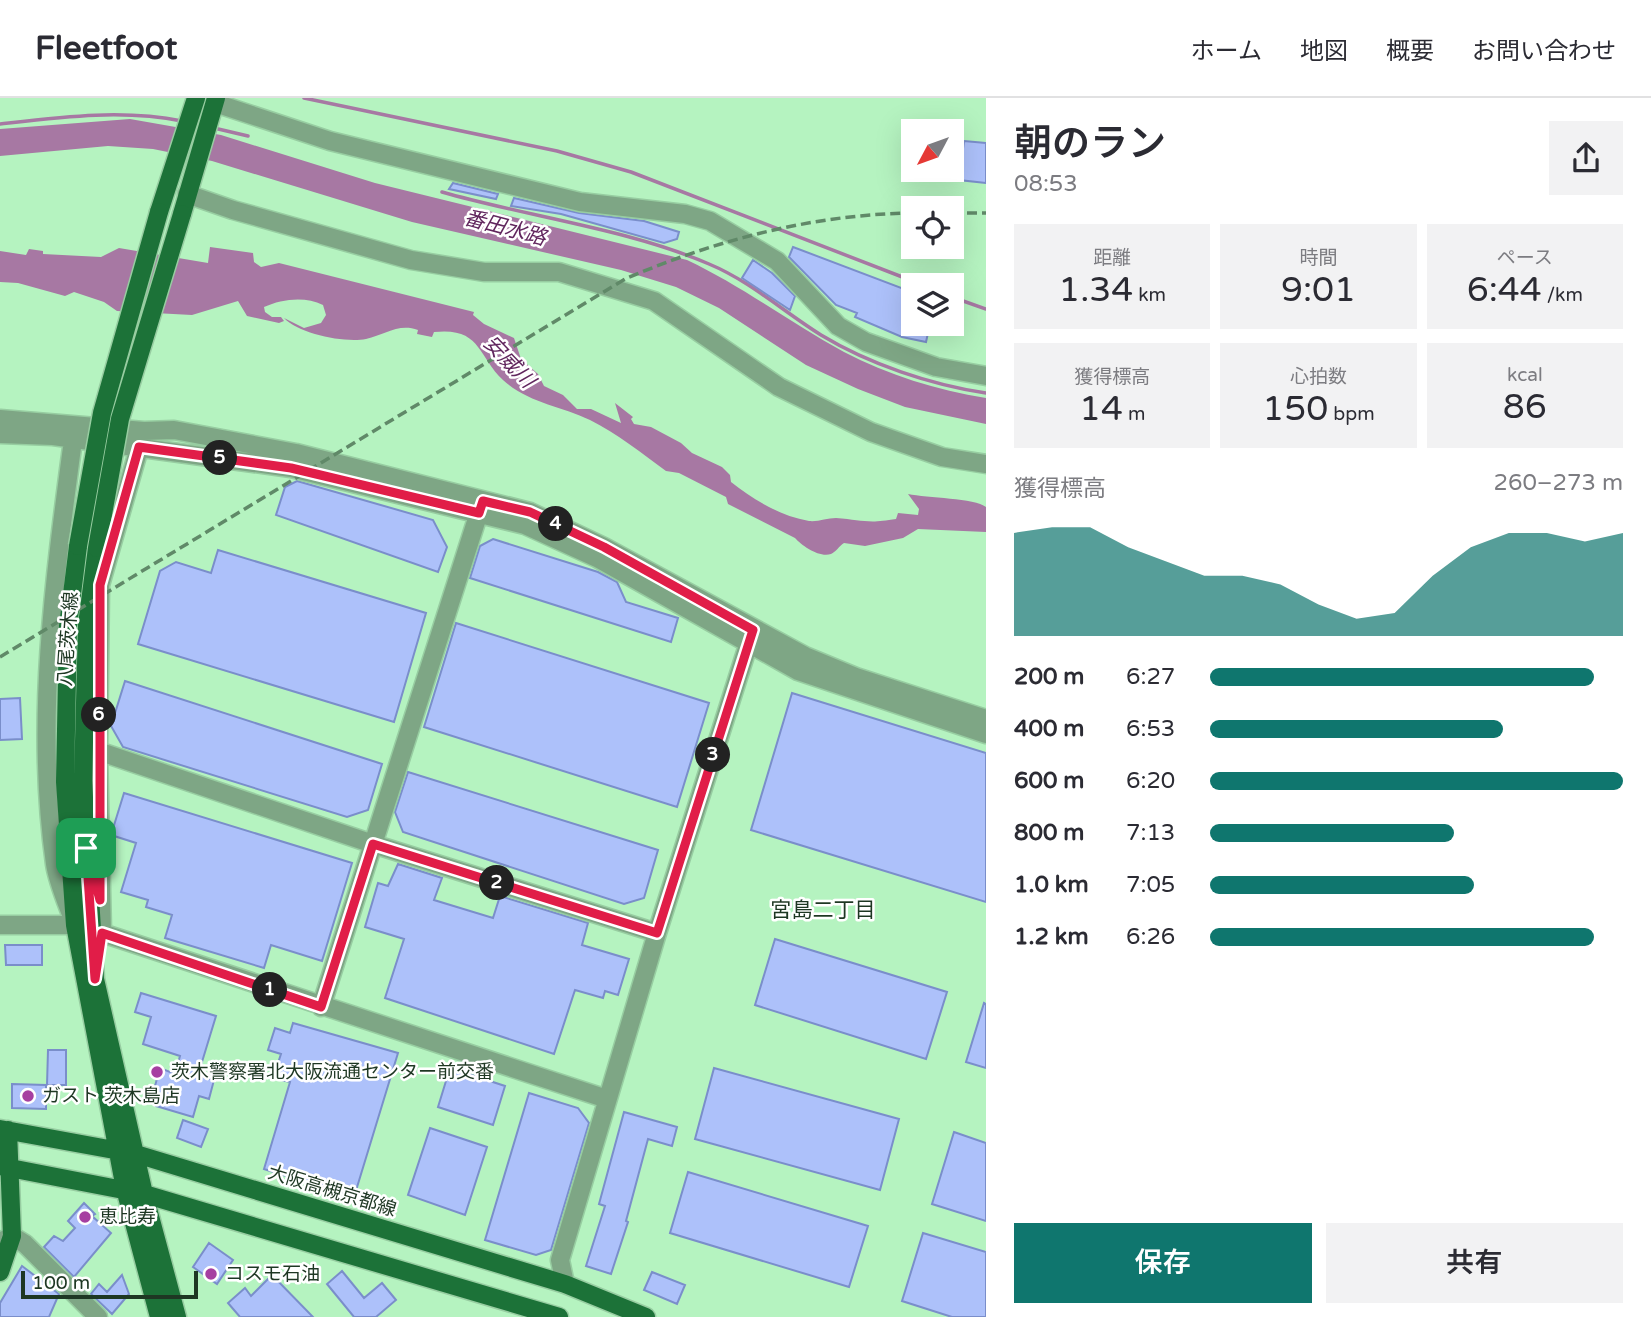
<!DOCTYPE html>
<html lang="ja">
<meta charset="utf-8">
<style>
body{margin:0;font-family:"Varela Round","Noto Sans JP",sans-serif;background:#f2f2f3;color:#2b2b33;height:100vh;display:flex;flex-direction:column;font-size:26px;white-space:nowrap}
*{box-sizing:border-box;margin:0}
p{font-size:23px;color:#7c7c81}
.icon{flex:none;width:38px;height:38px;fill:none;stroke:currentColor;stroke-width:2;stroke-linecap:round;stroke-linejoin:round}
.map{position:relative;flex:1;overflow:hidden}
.drawer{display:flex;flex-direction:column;background:#fff;width:665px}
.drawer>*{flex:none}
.needle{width:46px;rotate:229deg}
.fabs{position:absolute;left:901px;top:21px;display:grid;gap:14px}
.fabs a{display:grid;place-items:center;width:63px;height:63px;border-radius:0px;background:#fff;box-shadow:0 7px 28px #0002;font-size:35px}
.scale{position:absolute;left:21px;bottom:18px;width:177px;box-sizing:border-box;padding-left:7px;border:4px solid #1e3723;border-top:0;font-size:19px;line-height:24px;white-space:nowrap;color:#1e3723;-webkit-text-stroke:5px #fff;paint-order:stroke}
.pin{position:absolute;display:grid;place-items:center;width:60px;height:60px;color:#fff;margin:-30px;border-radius:14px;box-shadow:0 4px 10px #0006}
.km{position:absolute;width:35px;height:35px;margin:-18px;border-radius:50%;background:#222;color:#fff;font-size:19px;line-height:35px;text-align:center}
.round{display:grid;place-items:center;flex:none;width:74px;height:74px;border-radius:0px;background:#f2f2f3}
.summary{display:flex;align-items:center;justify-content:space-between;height:119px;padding:0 28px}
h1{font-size:38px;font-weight:600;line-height:52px}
.metrics{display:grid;grid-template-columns:repeat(3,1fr);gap:10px;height:119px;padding:7px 28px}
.metrics div{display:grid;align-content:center;border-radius:0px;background:#f2f2f3;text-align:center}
.metrics b{font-size:35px;font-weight:600}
.metrics small{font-size:19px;font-weight:400}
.metrics p{font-size:19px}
.chart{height:196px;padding:14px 28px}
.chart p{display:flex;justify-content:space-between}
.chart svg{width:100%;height:126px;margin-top:7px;fill:#0f766e;opacity:.7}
.action{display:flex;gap:14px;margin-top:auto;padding:14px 28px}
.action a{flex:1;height:80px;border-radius:0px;background:#0f766e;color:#fff;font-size:28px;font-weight:600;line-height:80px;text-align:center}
.action a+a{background:#f2f2f3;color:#2b2b33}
ul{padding:0 28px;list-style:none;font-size:23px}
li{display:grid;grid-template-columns:112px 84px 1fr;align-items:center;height:52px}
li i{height:18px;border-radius:9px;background:#0f766e}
header{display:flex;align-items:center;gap:42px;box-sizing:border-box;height:98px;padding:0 35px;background:#fff;border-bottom:2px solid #e1e1e2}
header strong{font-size:33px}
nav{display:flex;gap:38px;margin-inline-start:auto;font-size:24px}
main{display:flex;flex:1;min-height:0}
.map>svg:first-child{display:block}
.water{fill:#a778a3}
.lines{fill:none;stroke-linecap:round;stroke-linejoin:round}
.stream{stroke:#a778a3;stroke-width:3.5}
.building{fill:#adc1fa;stroke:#7a8eca;stroke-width:2}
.minor-casing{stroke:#97cda1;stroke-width:21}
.major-casing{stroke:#97cda1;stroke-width:21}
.minor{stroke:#7ea685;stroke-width:18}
.major{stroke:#1c7238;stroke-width:18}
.rail{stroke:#608968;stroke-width:3.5;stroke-dasharray:10 5;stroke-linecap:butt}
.major-bridge-casing{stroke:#97cda1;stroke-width:21;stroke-linecap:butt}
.major-bridge{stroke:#1c7238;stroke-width:18}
.route-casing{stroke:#fff;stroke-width:14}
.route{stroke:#e11d48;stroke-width:9}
.poi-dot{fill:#a63fa1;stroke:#fff;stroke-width:2.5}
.labels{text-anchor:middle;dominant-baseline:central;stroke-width:5;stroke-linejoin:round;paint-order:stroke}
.street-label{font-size:19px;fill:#1e3723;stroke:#fff}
.poi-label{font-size:19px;fill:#1e3723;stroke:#fff;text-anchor:start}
.water-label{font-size:21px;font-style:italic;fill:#61265e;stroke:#fff}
.neighbourhood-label{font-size:21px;fill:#1e3723;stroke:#fff}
</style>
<header>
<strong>Fleetfoot</strong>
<nav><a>ホーム</a><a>地図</a><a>概要</a><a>お問い合わせ</a></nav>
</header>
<main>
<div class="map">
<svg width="986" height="1219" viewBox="0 0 986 1219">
<rect width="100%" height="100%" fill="#b5f3c0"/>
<path class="water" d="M130,21L221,37L375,85L687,162C742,188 791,225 844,254C888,277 937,292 986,300V326L905,309L858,291L806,267L719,210L676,189L621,172L412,124L212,63L153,51L108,48L0,58V31Z
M210,149L253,155L254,164L261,169L279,165L474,214L473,217L484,226L514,240L521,261L538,276L544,288L563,297L577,311H591L621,325L615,305L633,319L631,321L634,326L651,329L681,345L692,355L722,369L730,377L731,384C754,402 780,418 809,423C818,424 827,420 836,420C862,422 868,426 896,421L898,415L918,417L919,411L908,396C927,400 975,400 986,409V434L918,431L903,440L865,448L844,445C839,448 836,454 831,456C820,460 802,448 795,440L728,406L726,399L679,375L666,373C643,356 616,335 590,322C561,308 528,305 503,282C477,257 481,229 434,234L432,239L417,236L418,232C398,225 385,237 366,241C344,245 299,236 284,220L304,230L321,225L326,217L323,207C305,198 282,201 264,209L265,214L272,219H281L284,223L279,225L247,218L238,203L192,217L117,213L104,204L74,194L65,198L18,185L0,184V153L26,157L29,151L43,153V156L101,159L119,150L208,165Z"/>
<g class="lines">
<path class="stream" d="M304,0L557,53L631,74L923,187
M0,26C61,19 122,11 182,23
M214,30L248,38
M442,94C529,119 628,131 709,166C750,183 784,214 821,237C869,266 931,287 986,295
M952,199L986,211"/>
</g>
<path class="building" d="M964,43L986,45V85L959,82Z
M453,85L498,96L496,101L449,91Z
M514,100L579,115L644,123L679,134L677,141L664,145L561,116L511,108Z
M793,149L912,194L905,214L914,216V226H930L926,244L902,239L855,219L857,215L836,207L789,159Z
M753,162L772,175L795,198L790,212L742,180Z
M297,383L433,422L447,449L438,474L276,417L285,389Z
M493,441L598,474L617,484L626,504L678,520L671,544L470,480L480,448Z
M218,452L426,515L394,624L138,546L160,473L176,464L211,475Z
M456,525L709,605L677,709L424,629Z
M125,583L382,666L368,712L347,719L123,649L111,628Z
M792,595L986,655V804L751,732Z
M20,600L22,641L0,642V601Z
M408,674L658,752L644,800L624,806L403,734L395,714Z
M124,695L352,765L322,863L271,847L264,870L165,840L172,817L146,809L148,802L121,794L136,745L111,737Z
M398,766L442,780L434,802L493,820L500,798L588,825L582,847L629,861L618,897L605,893L603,900L575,892L554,956L385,900L404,841L365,829L378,785L388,788Z
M775,841L947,894L926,961L755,907Z
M5,847H42V867H6Z
M141,895L216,918L198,977L214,982L209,1001L199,998L193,1019L156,1008L159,997L153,995L160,970L175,976L180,958L143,946L151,919L135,914Z
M984,905L986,906V970L966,964Z
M293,925L398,955L354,1099L264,1071L290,984L273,980L281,956L268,952L275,930L290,935Z
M48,952H66V987H47Z
M450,970L505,988L493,1027L438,1009Z
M714,970L899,1021L880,1092L695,1041Z
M12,986L46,987V1011L12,1010Z
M529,995L578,1010L589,1025L551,1152L536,1157L485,1142Z
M624,1014L677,1029L672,1048L648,1041L626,1123L628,1124L611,1176L586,1168L605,1108L599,1106Z
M183,1022L208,1031L201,1049L177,1040Z
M430,1030L487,1049L465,1117L408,1097Z
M954,1034L986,1045V1123L932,1106Z
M688,1074L868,1128L849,1189L670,1135Z
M84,1105L95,1116L92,1118L111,1135L74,1179L44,1149L54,1138L63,1143L75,1130L68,1123Z
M923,1135L986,1154V1219H952L902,1203Z
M209,1145L233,1162L217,1186L193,1169Z
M22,1168L59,1196L49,1219H0V1205Z
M342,1173L364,1200L382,1185L396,1202L376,1219H354L327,1186Z
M652,1174L685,1187L677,1206L644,1192Z
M122,1177L129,1196L112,1216L91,1196L99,1186L107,1194Z
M272,1177L313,1219H240L228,1205L245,1190L251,1198Z"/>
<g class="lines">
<defs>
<path id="minor" d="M215,5L330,43L580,104L685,116L710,123L777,163L838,228L866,244L936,269L986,278
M187,96L233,112L411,162L484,174H559L654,203L779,289L871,334L942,359L986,366
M0,321L144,333L174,332L296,355L530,414L604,449L805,558L856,579L986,621
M0,336L53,338L291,370L525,427L597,460L798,573L986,636
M142,340L100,487L98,653L102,835L607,1001
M98,653L373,746L657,835
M0,827H75C68,807 58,786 55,766C35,624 54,483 73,342
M321,909L482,405
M0,1144L12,1138L25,1146L98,1219
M565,1186L560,1162L657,835L752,535"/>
<path id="major" d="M159,114L196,0
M182,116L216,0
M78,448L68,528L65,684L75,827L125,1091L159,1219
M97,450L87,527L83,683L95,881L144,1096L177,1219
M0,1031L136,1056L565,1186L646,1219
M0,1068L144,1096L559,1219
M0,1174L12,1138L8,1032"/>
</defs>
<use href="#minor" class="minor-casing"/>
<use href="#major" class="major-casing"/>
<use href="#minor" class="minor"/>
<use href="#major" class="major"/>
<path class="rail" d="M952,115H986
M0,559L625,181C716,142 814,116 914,115"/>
<defs>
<path id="major-bridge" d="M78,448L102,315L159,114
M97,450L120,321L182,116"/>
</defs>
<use href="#major-bridge" class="major-bridge-casing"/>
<use href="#major-bridge" class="major-bridge"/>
</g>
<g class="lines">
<defs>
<path id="route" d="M139,349L291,370L479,415L483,403L530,414L604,449L753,532L657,835L373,746L321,909L102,835L95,881L86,750L100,802V487Z"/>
</defs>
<use href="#route" class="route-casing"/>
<use href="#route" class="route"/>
</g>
<g class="poi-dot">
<circle cx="157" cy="974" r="7"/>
<circle cx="28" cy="998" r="7"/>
<circle cx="85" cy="1119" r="7"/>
<circle cx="211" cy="1176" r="7"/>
</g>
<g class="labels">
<g class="street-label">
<text transform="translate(68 541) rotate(-86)">八尾茨木線</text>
<text transform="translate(332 1093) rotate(17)">大阪高槻京都線</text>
</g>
<g class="poi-label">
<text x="171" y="974">茨木警察署北大阪流通センター前交番</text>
<text x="42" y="998">ガスト 茨木島店</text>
<text x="99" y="1119">恵比寿</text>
<text x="225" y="1176">コスモ石油</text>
</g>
<g class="water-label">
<text transform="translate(505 130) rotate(15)">番田水路</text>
<text transform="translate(509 264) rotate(46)">安威川</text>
</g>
<g class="neighbourhood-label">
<text x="823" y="812">宮島二丁目</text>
</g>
</g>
</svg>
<div class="fabs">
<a><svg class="needle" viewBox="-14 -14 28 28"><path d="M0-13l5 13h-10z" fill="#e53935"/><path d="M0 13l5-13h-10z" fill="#7c7c81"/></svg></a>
<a><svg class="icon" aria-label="locate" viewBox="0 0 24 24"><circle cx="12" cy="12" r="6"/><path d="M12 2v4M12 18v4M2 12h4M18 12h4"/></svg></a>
<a><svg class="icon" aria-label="layers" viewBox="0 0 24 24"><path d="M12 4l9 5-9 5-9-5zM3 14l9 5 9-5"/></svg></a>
</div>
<div class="scale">100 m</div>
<div class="pin" style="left:86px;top:750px;background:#1e9e55"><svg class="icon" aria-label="arrive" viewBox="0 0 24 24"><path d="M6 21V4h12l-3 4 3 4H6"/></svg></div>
<b class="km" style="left:270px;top:892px">1</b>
<b class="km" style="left:497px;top:785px">2</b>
<b class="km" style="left:713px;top:657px">3</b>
<b class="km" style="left:556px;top:426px">4</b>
<b class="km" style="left:220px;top:360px">5</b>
<b class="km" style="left:99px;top:617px">6</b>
</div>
<section class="drawer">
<div class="summary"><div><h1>朝のラン</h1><p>08:53</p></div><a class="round"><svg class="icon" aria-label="share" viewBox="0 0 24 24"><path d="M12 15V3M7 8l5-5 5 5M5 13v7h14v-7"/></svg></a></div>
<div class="metrics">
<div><p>距離</p><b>1.34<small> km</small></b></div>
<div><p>時間</p><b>9:01</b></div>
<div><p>ペース</p><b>6:44<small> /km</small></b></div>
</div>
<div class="metrics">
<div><p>獲得標高</p><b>14<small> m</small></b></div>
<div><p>心拍数</p><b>150<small> bpm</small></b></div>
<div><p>kcal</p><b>86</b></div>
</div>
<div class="chart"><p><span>獲得標高</span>260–273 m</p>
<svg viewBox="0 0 160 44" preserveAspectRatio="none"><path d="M0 44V8L10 6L20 6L30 13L40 18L50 23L60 23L70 26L80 33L90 38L100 36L110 23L120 13L130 8L140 8L150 11L160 8V44z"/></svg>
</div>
<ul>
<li><b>200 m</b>6:27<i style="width:93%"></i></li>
<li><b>400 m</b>6:53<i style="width:71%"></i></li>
<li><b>600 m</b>6:20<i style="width:100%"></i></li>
<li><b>800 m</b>7:13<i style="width:59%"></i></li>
<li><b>1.0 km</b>7:05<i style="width:64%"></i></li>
<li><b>1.2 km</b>6:26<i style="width:93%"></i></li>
</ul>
<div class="action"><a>保存</a><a>共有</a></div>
</section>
</main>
